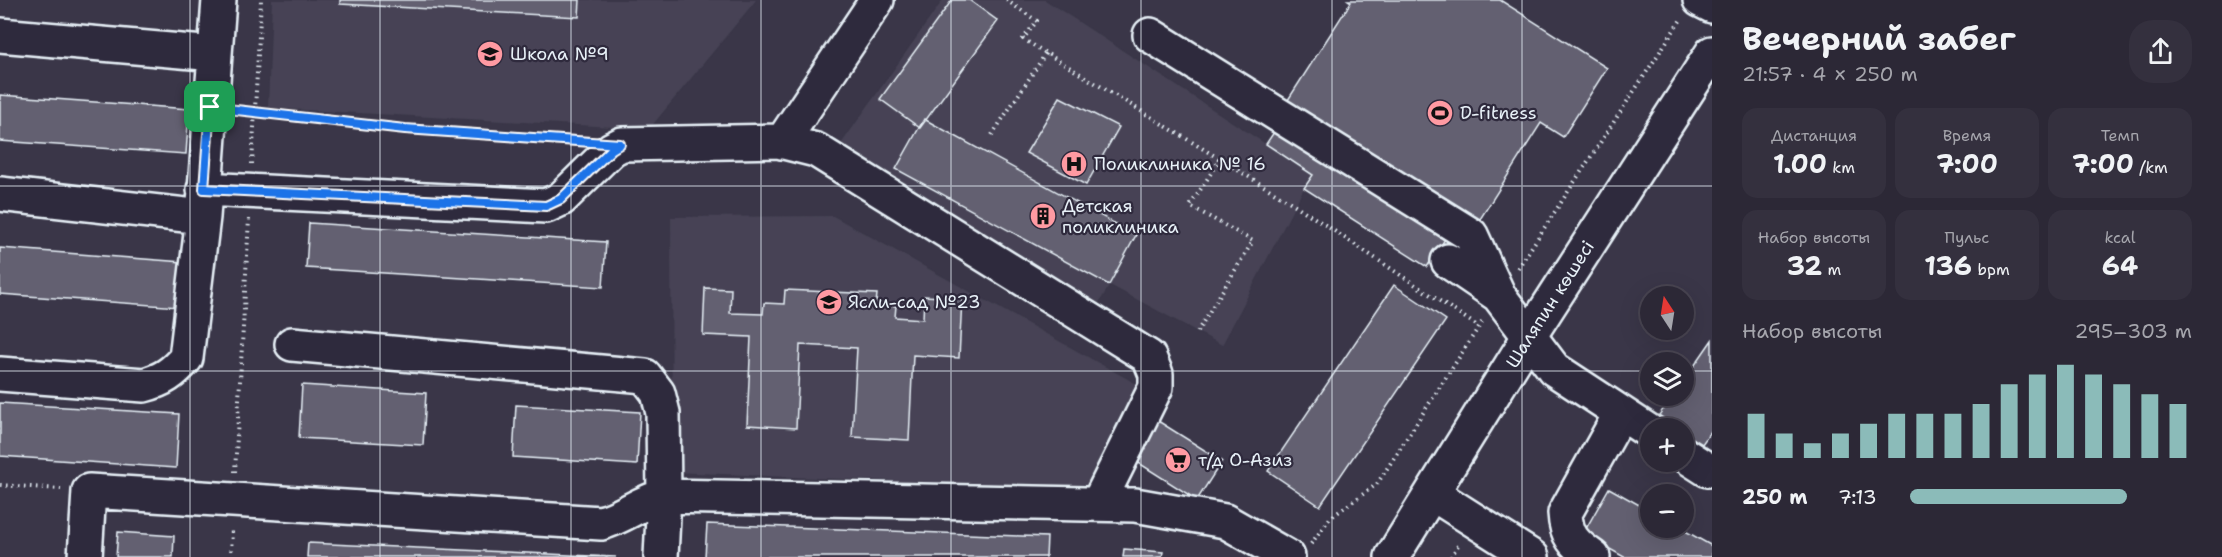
<!DOCTYPE html>
<html lang="ru">
<meta charset="utf-8">
<style>
body{margin:0;font-family:"Shantell Sans",sans-serif;background:#34303e;color:#f1f3f6;height:100vh;display:flex;flex-direction:column;font-size:22px;white-space:nowrap}
*{box-sizing:border-box;margin:0}
p{font-size:20px;color:#a6a6ad}
.icon{flex:none;width:33px;height:33px;fill:none;stroke:currentColor;stroke-width:2;stroke-linecap:round;stroke-linejoin:round}
.map{position:relative;flex:1;overflow:hidden}
.panel{display:flex;flex-direction:column;background:#2c2836;width:510px}
.panel>*{flex:none}
.needle{width:39px;rotate:348deg}
.fabs{position:absolute;left:1640px;top:286px;display:grid;gap:12px}
.fabs a{display:grid;place-items:center;width:54px;height:54px;border-radius:50%;background:#2c2836;box-shadow:0 6px 24px #0002,0 0 0 2px #484451;font-size:30px}
.pin{position:absolute;display:grid;place-items:center;width:51px;height:51px;color:#fff;margin:-26px;border-radius:12px;box-shadow:0 3px 9px #0006}
.round{display:grid;place-items:center;flex:none;width:63px;height:63px;border-radius:24px;background:#34303e}
.overview{display:flex;align-items:center;justify-content:space-between;height:102px;padding:0 30px}
h1{font-size:33px;font-weight:700;line-height:45px}
.metrics{display:grid;grid-template-columns:repeat(3,1fr);gap:9px;height:102px;padding:6px 30px}
.metrics div{display:grid;align-content:center;border-radius:15px;background:#34303e;text-align:center}
.metrics b{font-size:26px;font-weight:700}
.metrics small{font-size:16px;font-weight:400}
.metrics p{font-size:16px}
.chart{height:168px;padding:12px 30px}
.chart p{display:flex;justify-content:space-between}
.chart svg{width:100%;height:108px;margin-top:6px;stroke:#8bbbb9;stroke-width:6}
ul{padding:0 30px;list-style:none;font-size:20px}
li{display:grid;grid-template-columns:96px 72px 1fr;align-items:center;height:45px}
li i{height:15px;border-radius:8px;background:#8bbbb9}
main{display:flex;flex:1;min-height:0}
.map>svg:first-child{display:block}
.built{fill:#464354}
.building{fill:#636171;stroke:#e8f1f8;stroke-width:1.5}
.lines{fill:none;stroke-linecap:round;stroke-linejoin:round}
.minor-casing{stroke:#e8f1f8;stroke-width:38}
.major-casing{stroke:#e8f1f8;stroke-width:38}
.path{stroke:#e8f1f8;stroke-width:4;stroke-dasharray:1.5 4.5;stroke-linecap:butt}
.minor{stroke:#2f2a3d;stroke-width:33}
.major{stroke:#2f2a3d;stroke-width:33}
.route-casing{stroke:#fff;stroke-width:12}
.route{stroke:#1a73e8;stroke-width:8}
.grid{fill:none;stroke:#e8f1f8;stroke-width:1.5;stroke-opacity:0.55}
.labels{text-anchor:middle;dominant-baseline:central;stroke-width:4.5;stroke-linejoin:round;paint-order:stroke}
.poi-label{font-size:18px;fill:#e8f1f8;stroke:#2f2a3d;text-anchor:start}
.street-label{font-size:18px;fill:#e8f1f8;stroke:#2f2a3d}
</style>
<main>
<div class="map">
<svg width="1712" height="557" viewBox="0 0 1712 557">
<rect width="100%" height="100%" fill="#3a3648"/>
<filter id="ink" filterUnits="userSpaceOnUse"><feTurbulence type="fractalNoise" baseFrequency=".0167" numOctaves="2"/><feDisplacementMap in="SourceGraphic" scale="12" xChannelSelector="R" yChannelSelector="G"/><feConvolveMatrix kernelMatrix="1 2 1 2 8 2 1 2 1" color-interpolation-filters="sRGB"/></filter>
<g filter="url(#ink)">
<path class="built" d="M272,0H756L649,129L268,108Z
M943,0H1045L1313,175L1304,188L1222,345L1110,285L1093,312L834,154Z
M833,216L1142,387L1087,489L672,472L671,217Z"/>
<path class="building" d="M340,0H580L579,17L340,4Z
M952,0H969L998,21L920,128L880,99Z
M1348,0H1500L1607,68L1563,137L1541,123L1477,224L1286,103L1351,2Z
M0,95L189,109L186,154L0,141Z
M1060,97L1119,127L1086,185L1026,153Z
M924,119L1136,235L1109,285L896,169Z
M1280,123L1449,233L1427,267L1304,188L1313,175L1266,144Z
M309,223L606,242L603,287L306,268Z
M0,248L183,262L179,307L0,294Z
M1394,285L1446,320L1320,506L1268,471Z
M705,288L731,289L730,313L763,314L764,303L784,304L785,290L877,294L876,304L896,306L895,317L923,319L924,296L962,298L959,358L913,355L909,440L852,437L857,348L800,345L796,428L747,425L751,337L703,335Z
M1712,340V430L1702,444L1683,432V429H1679L1659,415L1673,396H1683V382Z
M302,385L426,393L423,445L299,438Z
M0,403L179,414L176,468L0,456Z
M516,405L640,412L637,465L513,457Z
M1158,421L1222,461L1197,500L1134,460Z
M1609,488L1650,511V528H1680L1712,546V557H1624L1583,534Z
M707,524L1047,537L1046,557H705Z
M118,532L174,536L173,557H116Z
M308,543L591,556L616,557H307Z
M1124,549L1163,552L1162,557H1123Z"/>
<g class="lines">
<defs>
<path id="minor" d="M1700,0L1712,6
M0,35L215,54
M1150,35L1471,235L1499,296L1554,369L1650,432
M782,142L877,0
M204,189L546,206L561,199L612,149L622,144L780,141L816,150L1149,357L1156,374V387L1098,504
M0,194L203,217
M1448,261L1498,295
M292,344L645,376L658,393L663,413L664,496L661,557
M0,374L144,385C163,380 173,373 186,358L203,217L219,0
M1683,454L1708,470
M1433,494L1532,557
M85,557L89,491L601,523C624,517 641,501 664,496L1135,505L1225,521L1288,557
M1593,557C1574,544 1566,536 1565,513L1621,413"/>
<g id="major">
<path id="s1" d="M1392,557L1530,335L1712,53"/>
</g>
</defs>
<use href="#minor" class="minor-casing"/>
<use href="#major" class="major-casing"/>
<path class="path" d="M1006,0L1037,21L1023,39L1295,205L1479,327
M238,110L405,129L580,141
M992,135L1046,53
M252,164L261,0
M1518,268L1682,18
M1197,332L1253,241L1190,206L1220,159
M235,472L249,219
M0,485L61,489
M1311,544L1330,518L1377,484L1482,322
M231,557L232,528
M1451,557L1460,542"/>
<use href="#minor" class="minor"/>
<use href="#major" class="major"/>
</g>
</g>
<g class="lines" filter="url(#ink)">
<defs>
<path id="route" d="M210,107L405,129L620,144L612,149L561,199L546,206L204,189Z"/>
</defs>
<use href="#route" class="route-casing"/>
<use href="#route" class="route"/>
</g>
<path class="grid" d="M190,0V557M380,0V557M571,0V557M761,0V557M951,0V557M1141,0V557M1332,0V557M1522,0V557M0,186H1712M0,371H1650M1683,371H1712"/>
<defs>
<symbol id="school-disc" viewBox="-11 -11 22 22"><circle r="9.5" fill="#ff9aa2" stroke="#2f2a3d"/><path d="M0-5L7-2L0 1L-7-2ZM-4 1L0 2.5L4 1V4Q0 6-4 4Z" fill="#111"/></symbol>
<symbol id="stadium-disc" viewBox="-11 -11 22 22"><circle r="9.5" fill="#ff9aa2" stroke="#2f2a3d"/><path d="M0-5a6.5 5 0 1 0 0 10a6.5 5 0 1 0 0-10ZM-3.5-1.8h7v3.6h-7Z" fill="#111"/></symbol>
<symbol id="hospital-disc" viewBox="-11 -11 22 22"><circle r="9.5" fill="#ff9aa2" stroke="#2f2a3d"/><path d="M-5-5h3v3.5h4V-5h3V5h-3V1.5h-4V5h-3Z" fill="#111"/></symbol>
<symbol id="building-disc" viewBox="-11 -11 22 22"><circle r="9.5" fill="#ff9aa2" stroke="#2f2a3d"/><path d="M-4-6H4V6H1V3H-1V6H-4ZM-2.5-4.3h1.7v1.8h-1.7ZM.8-4.3h1.7v1.8H.8ZM-2.5-1h1.7V.8h-1.7ZM.8-1h1.7V.8H.8Z" fill="#111"/></symbol>
<symbol id="supermarket-disc" viewBox="-11 -11 22 22"><circle r="9.5" fill="#ff9aa2" stroke="#2f2a3d"/><path d="M-6-5.5h2.5l.6 2H6L4.5 2H-2.5L-4.4-4H-6ZM-1.5 3.2a1.3 1.3 0 1 0 .1 0ZM3 3.2a1.3 1.3 0 1 0 .1 0Z" fill="#111"/></symbol>
</defs>
<g fill-rule="evenodd">
<use href="#school-disc" x="475" y="39" width="30" height="30"/>
<use href="#stadium-disc" x="1425" y="98" width="30" height="30"/>
<use href="#hospital-disc" x="1059" y="149" width="30" height="30"/>
<use href="#building-disc" x="1028" y="201" width="30" height="30"/>
<use href="#school-disc" x="814" y="287" width="30" height="30"/>
<use href="#supermarket-disc" x="1163" y="445" width="30" height="30"/>
</g>
<g class="labels">
<g class="poi-label">
<text x="510" y="54">Школа №9</text>
<text x="1460" y="113">D-fitness</text>
<text x="1094" y="164">Поликлиника № 16</text>
<text x="1062" y="206">Детская<tspan x="1062" dy="21">поликлиника</tspan></text>
<text x="848" y="302">Ясли-сад №23</text>
<text x="1198" y="460">т/д О-Азиз</text>
</g>
<g class="street-label">
<text stroke="none"><textPath href="#s1" startOffset="298">Шаляпин көшесі</textPath></text>
</g>
</g>
</svg>
<div class="fabs">
<a><svg class="needle" viewBox="-14 -14 28 28"><path d="M0-13l5 13h-10z" fill="#e53935"/><path d="M0 13l5-13h-10z" fill="#a6a6ad"/></svg></a>
<a><svg class="icon" aria-label="layers" viewBox="0 0 24 24"><path d="M12 4l9 5-9 5-9-5zM3 14l9 5 9-5"/></svg></a>
<a>+</a>
<a>−</a>
</div>
<div class="pin" style="left:210px;top:107px;background:#1e9e55"><svg class="icon" aria-label="arrive" viewBox="0 0 24 24"><path d="M6 21V4h12l-3 4 3 4H6"/></svg></div>
</div>
<section class="panel">
<div class="overview"><div><h1>Вечерний забег</h1><p>21:57 · 4 × 250 m</p></div><a class="round"><svg class="icon" aria-label="share" viewBox="0 0 24 24"><path d="M12 15V3M7 8l5-5 5 5M5 13v7h14v-7"/></svg></a></div>
<div class="metrics">
<div><p>Дистанция</p><b>1.00<small> km</small></b></div>
<div><p>Время</p><b>7:00</b></div>
<div><p>Темп</p><b>7:00<small> /km</small></b></div>
</div>
<div class="metrics">
<div><p>Набор высоты</p><b>32<small> m</small></b></div>
<div><p>Пульс</p><b>136<small> bpm</small></b></div>
<div><p>kcal</p><b>64</b></div>
</div>
<div class="chart"><p><span>Набор высоты</span>295–303 m</p>
<svg viewBox="0 0 160 44" preserveAspectRatio="none"><path d="M5 44V26M15 44V34M25 44V38M35 44V34M45 44V30M55 44V26M65 44V26M75 44V26M85 44V22M95 44V14M105 44V10M115 44V6M125 44V10M135 44V14M145 44V18M155 44V22"/></svg>
</div>
<ul>
<li><b>250 m</b>7:13<i style="width:77%"></i></li>
</ul>
</section>
</main>
